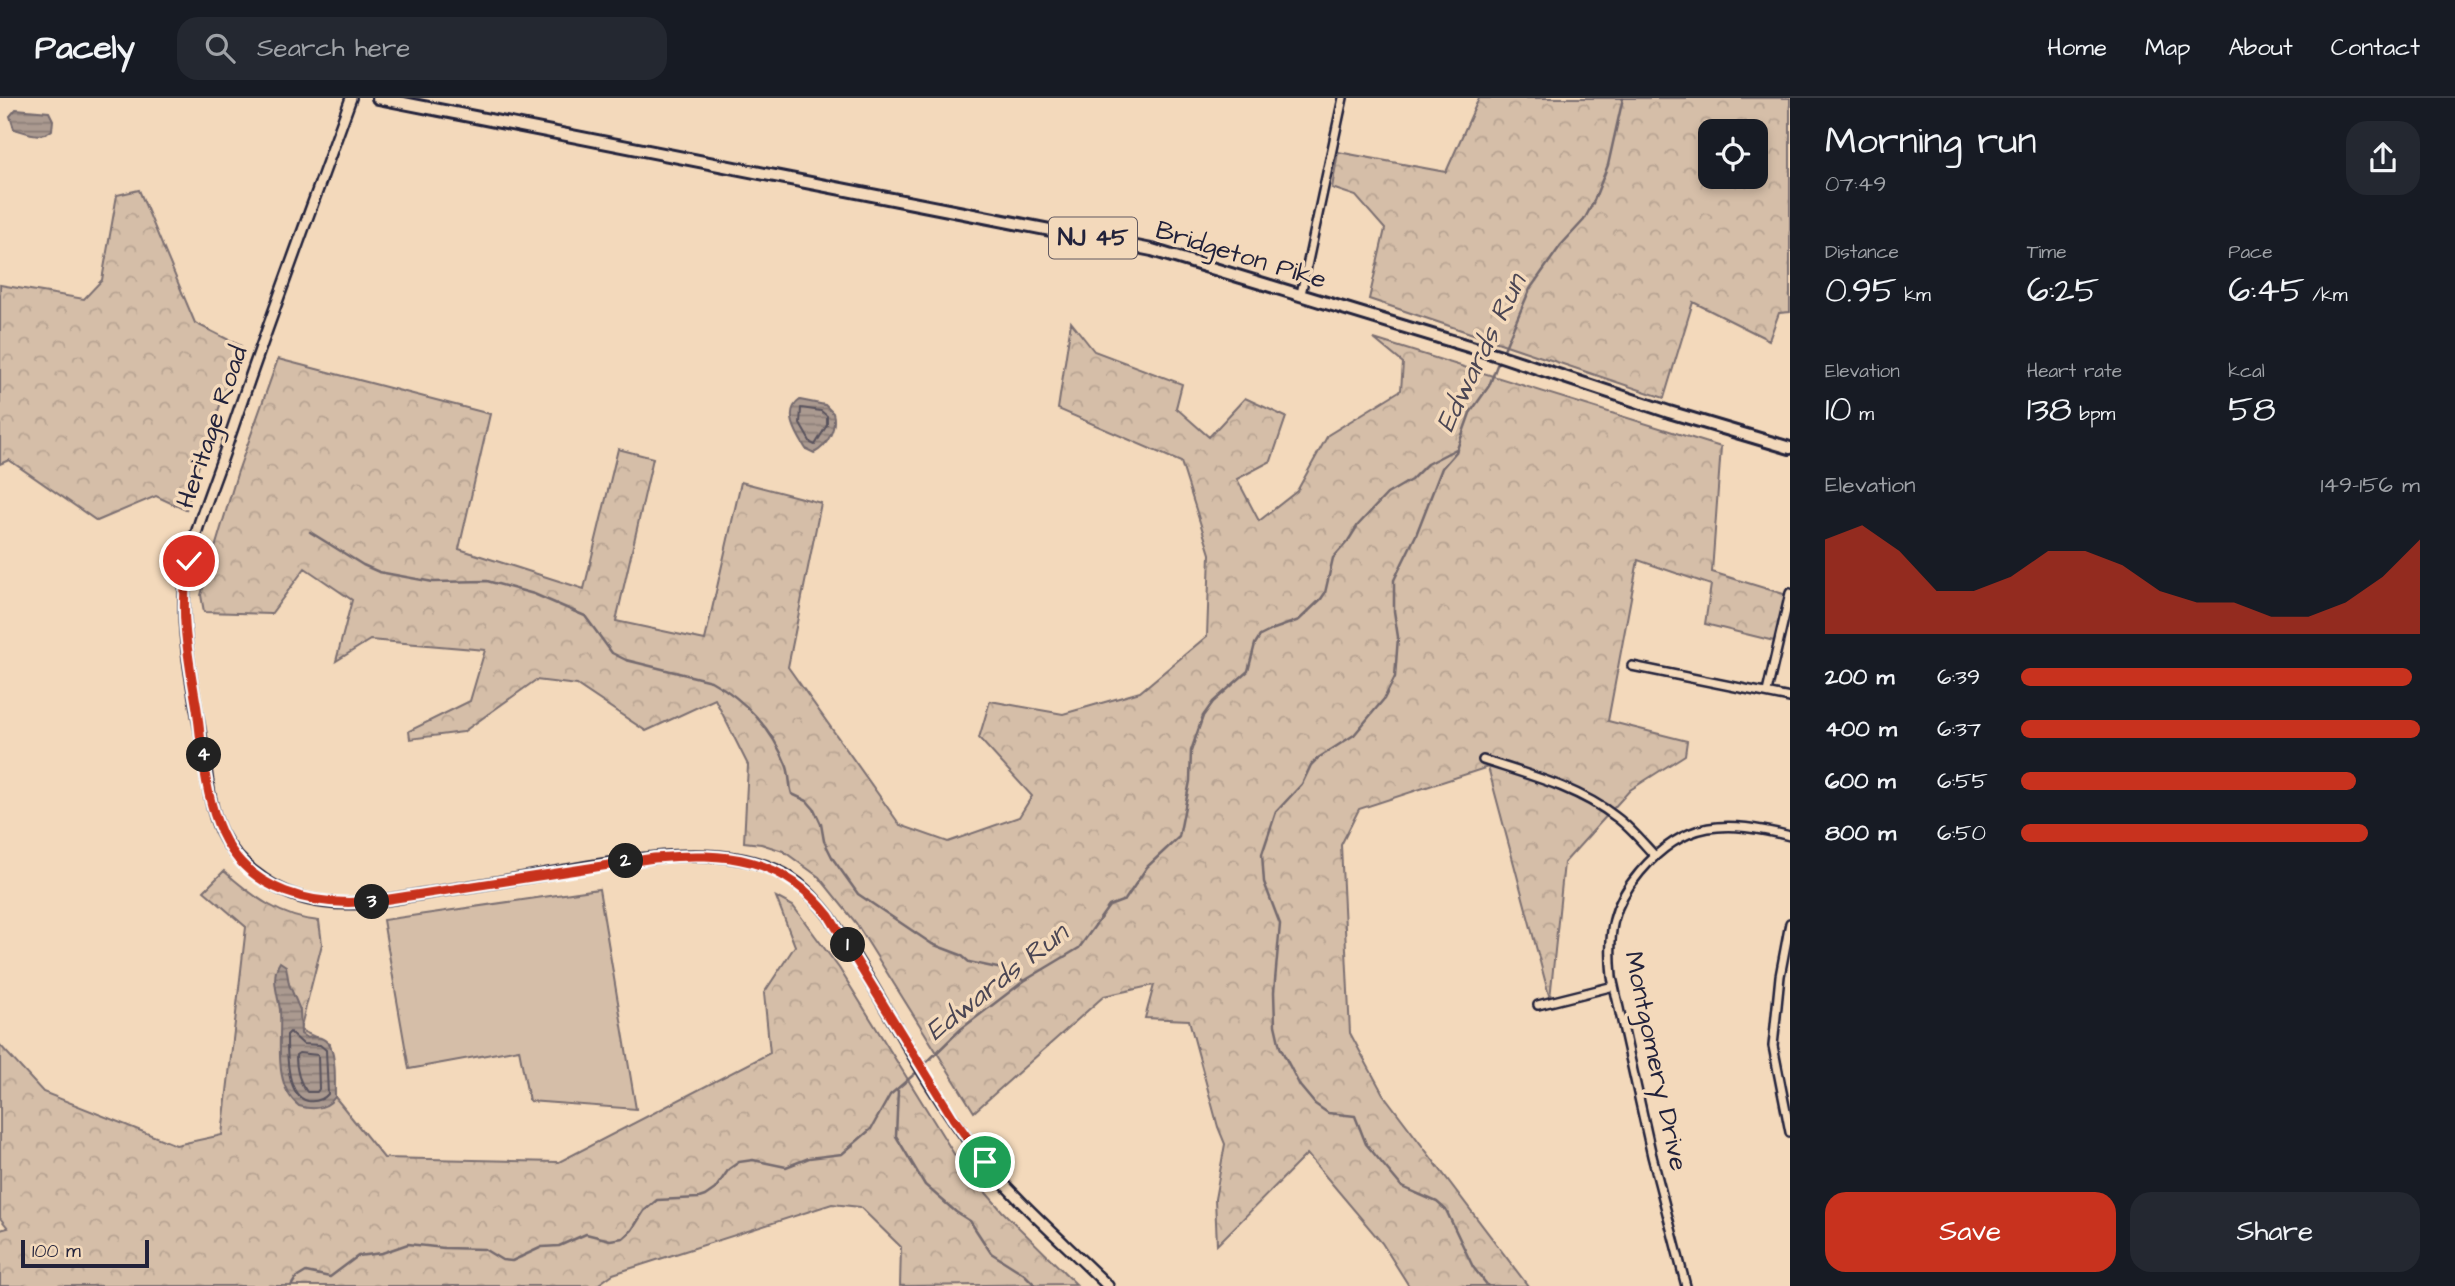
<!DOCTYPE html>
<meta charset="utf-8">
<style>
body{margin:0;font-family:"Architects Daughter",sans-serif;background:#242831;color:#f1f3f6;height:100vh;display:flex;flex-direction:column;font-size:26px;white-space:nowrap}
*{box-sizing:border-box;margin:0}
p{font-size:23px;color:#9ea1a6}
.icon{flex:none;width:38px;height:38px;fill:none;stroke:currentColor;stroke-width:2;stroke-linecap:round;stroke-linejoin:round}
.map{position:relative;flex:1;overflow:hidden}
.side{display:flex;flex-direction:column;background:#171b24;width:665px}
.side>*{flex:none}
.tools{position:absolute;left:1698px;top:21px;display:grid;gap:14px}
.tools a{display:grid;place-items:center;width:70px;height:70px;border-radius:14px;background:#171b24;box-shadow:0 4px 10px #0003;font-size:35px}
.scale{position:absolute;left:21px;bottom:18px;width:128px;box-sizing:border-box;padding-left:7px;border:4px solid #22223b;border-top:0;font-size:19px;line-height:24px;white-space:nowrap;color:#22223b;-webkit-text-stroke:5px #f3d9bb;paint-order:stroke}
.pin{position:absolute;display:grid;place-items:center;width:60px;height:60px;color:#fff;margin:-30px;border:4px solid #fff;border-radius:50%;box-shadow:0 2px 7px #0007}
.km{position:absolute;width:35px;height:35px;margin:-18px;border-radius:50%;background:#222;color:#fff;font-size:19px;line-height:35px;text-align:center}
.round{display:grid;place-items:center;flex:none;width:74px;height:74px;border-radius:21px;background:#242831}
.head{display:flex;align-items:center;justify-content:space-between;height:119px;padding:0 35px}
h1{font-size:38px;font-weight:600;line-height:52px}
.stats{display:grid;grid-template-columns:repeat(3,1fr);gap:10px;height:119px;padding:7px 35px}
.stats div{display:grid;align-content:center}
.stats b{font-size:35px;font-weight:600}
.stats small{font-size:19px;font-weight:400}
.stats p{font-size:19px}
.chart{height:196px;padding:14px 35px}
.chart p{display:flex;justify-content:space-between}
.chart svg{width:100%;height:126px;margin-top:7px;fill:#c8321e;opacity:.7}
.action{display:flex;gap:14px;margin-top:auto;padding:14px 35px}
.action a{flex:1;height:80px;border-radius:21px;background:#c8321e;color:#fff;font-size:28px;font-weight:600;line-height:80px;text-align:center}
.action a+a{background:#242831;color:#f1f3f6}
ul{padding:0 35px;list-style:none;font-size:23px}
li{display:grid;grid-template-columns:112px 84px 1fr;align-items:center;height:52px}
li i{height:18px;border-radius:9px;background:#c8321e}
header{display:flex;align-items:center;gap:42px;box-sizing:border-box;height:98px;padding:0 35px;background:#171b24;border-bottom:2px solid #363941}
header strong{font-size:33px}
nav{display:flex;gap:38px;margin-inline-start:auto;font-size:24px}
.search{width:490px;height:63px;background:#242831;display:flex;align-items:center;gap:18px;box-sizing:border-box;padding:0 24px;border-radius:21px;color:#9ea1a6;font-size:26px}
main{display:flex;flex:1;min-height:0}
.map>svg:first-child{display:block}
.green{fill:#d5bea8;stroke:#7c7072;stroke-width:2}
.forest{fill:url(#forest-crowns);stroke:#7c7072;stroke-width:2;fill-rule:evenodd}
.water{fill:url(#water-rules);stroke:#746a6e;stroke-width:2}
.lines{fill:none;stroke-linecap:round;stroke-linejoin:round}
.shore{stroke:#59525d;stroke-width:2}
.stream{stroke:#746a6e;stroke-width:2.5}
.minor-casing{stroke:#22223b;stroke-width:12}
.tertiary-casing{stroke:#22223b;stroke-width:14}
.primary-casing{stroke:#22223b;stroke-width:16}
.minor{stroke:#f3d9bb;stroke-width:7}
.tertiary{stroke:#f3d9bb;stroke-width:9}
.primary{stroke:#f3d9bb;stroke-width:10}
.route-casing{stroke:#fff;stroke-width:14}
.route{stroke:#c8321e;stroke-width:9}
.labels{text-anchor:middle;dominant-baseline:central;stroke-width:7;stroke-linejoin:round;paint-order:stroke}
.shield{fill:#f3d9bb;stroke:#615961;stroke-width:2}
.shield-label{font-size:24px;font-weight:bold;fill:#22223b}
.street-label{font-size:26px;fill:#22223b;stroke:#f3d9bb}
.water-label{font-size:28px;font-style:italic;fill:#4b4654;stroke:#f3d9bb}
</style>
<header>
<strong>Pacely</strong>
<div class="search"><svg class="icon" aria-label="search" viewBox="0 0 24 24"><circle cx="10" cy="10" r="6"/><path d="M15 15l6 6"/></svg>Search here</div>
<nav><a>Home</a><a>Map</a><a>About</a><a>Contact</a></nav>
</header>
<main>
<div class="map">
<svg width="1790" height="1188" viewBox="0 0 1790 1188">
<defs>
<pattern id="forest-crowns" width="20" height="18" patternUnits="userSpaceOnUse" patternTransform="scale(1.75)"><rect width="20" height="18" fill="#d5bea8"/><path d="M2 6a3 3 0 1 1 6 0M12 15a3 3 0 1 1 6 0" fill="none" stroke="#b7a392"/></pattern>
<pattern id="water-rules" width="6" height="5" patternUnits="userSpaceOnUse" patternTransform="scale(1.75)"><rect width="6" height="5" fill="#ab9a90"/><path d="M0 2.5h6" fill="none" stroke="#8b7d77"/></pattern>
</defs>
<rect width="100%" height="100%" fill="#f3d9bb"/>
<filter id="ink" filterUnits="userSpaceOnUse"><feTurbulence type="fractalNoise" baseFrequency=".0143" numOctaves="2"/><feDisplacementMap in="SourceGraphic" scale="14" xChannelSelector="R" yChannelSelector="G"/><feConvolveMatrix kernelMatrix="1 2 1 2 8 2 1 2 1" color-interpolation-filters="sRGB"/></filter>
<g filter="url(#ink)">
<path class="green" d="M599,791L636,1011L529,1003L519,951L409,971L383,822Z"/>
<path class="forest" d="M1479,0H1790V214L1779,215L1769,242L1693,204L1664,300L1369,201L1385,131L1356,98L1332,90L1338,54L1446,74ZM1710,33H1755V79H1710Z
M139,92L195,225L241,248L200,364L186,412L156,398L97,423L9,362L0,366V187L84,201L102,182L117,97Z
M1071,224L1094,253L1182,286L1176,310L1209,339L1245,300L1286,319L1271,363L1237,381L1259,423L1297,393L1328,337L1401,292L1403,265L1374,241L1721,349L1712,474L1787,497L1778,544L1705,526L1711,487L1638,462L1608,623L1687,643L1685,657L1630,692L1564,765L1550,901L1488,669L1359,711L1341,747L1350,935L1383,996L1528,1188H1409L1382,1145L1307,1056L1217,1147L1215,1101L1225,1046L1218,1029L1189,922L1145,920L1154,887L1104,898L974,1014L856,825L819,779L783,753L761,746L744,744L748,667L715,601L646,633L577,587L536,582L463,634L410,641L409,633L470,603L485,552L370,542L336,563L352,502L305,470L271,516L204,514L201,497L237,376L278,261L490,316L459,451L584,491L618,351L653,360L616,523L705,542L741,384L821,405L788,569L900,727L948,744L1019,719L1032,698L979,640L990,603L1063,616L1140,594L1207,538L1210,456L1181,364L1058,311Z
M224,773C252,798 281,820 319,823L322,846L300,932L330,946L335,999L384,1060L559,1064L770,955L764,895L795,848L776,799L793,808L839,870L959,1064L1002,1113L1076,1186L900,1188L901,1149L860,1109L832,1106L613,1176L596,1188H0V1132L8,1130L0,1120V947L43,994L176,1047L222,1037L246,829L204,793Z"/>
<path class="water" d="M16,11L49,14L53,22L52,32C41,42 26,34 14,31L10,18Z
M800,302L825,307L833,315C837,329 828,348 814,355L806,351C798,338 782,314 800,302Z
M280,864L286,868L289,886L300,912L301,936L307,940C341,932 334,977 335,999C327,1011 313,1012 299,1008C272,987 282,942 280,912C278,896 270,879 280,864Z"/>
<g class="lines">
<path class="shore" d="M801,310L821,313L827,318V327L815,347L811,345L800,326Z
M290,934L303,946L320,947L326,952L328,996C323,1002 317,1004 308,1003C286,999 287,954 287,937Z
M299,955L318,957L319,991L317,994H307C299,984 296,969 296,957Z"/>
<path class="stream" d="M1502,256L1530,191L1561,147L1584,122L1593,105L1608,67L1623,0
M310,434L363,467L379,474L433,484L487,483L534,496L585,518L612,555L626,562L711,583C746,602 773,632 787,669C790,678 789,687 792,696L807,703L814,711L821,726L824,743L833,761L858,796L932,846L961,857L969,864L1007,872L1024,883
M923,968L961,931L1024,883L1079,850L1109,808L1125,802L1147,769L1179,739L1190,683L1191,653L1203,618L1213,604L1248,573L1255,546L1260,538L1274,531L1299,522L1321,501L1325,495L1333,460L1348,443L1358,427L1387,396L1411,382L1427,366L1458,350
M898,992L896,1038L925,1087L956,1114L970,1123L991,1155L1024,1176L1036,1188
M291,1188L296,1180L306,1174L330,1179L358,1158L382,1155L408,1146L444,1150L484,1151L502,1162L512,1163L542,1149L559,1148L586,1136L610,1142L623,1140L632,1132L644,1113L657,1102L699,1100L705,1098L715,1091L729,1071L739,1064L753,1062L786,1069L809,1060L842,1056L871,1031L890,997L918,973
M1488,1188L1473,1169L1446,1112L1437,1104L1402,1089L1366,1046L1355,1018L1328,1015L1315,1006L1300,988L1280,949L1275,927L1274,894L1280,826L1264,784L1262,756L1276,714L1302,686L1311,667L1318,660L1354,637L1384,601L1395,579L1398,539L1394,513V482L1416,437L1442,370L1456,354L1470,315L1489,288L1499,262"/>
<defs>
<path id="minor" d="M1301,196L1343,0
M1632,568L1790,600
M1767,594L1790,495
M1483,662C1529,677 1577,689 1616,719C1631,730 1642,744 1655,758
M1790,825L1780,878L1773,948L1790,1034
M1538,907L1614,888
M1686,1188L1652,1058L1612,879C1608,836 1611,808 1640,774C1685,721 1726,722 1790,738"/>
<path id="tertiary" d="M351,0C310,114 267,228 228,344C215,384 194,431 187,473C177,522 195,600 203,650C207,678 209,708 221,734C240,772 282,799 323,804C356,809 390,801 422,796C465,789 507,783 550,775C616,764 712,743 776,772C798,782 814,799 829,818C881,894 920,981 977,1054C1015,1103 1064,1144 1108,1188"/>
<path id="primary" d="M378,0L1152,152L1501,258L1669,314L1790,350"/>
</defs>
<use href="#minor" class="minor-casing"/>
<use href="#tertiary" class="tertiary-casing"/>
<use href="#primary" class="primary-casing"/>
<use href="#minor" class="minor"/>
<use href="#tertiary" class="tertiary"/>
<use href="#primary" class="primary"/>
</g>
</g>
<g class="lines" filter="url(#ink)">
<defs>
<path id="route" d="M189,463C178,511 189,563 197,611C202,648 204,691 218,726C244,796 317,811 383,802L654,760C726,754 782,758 829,818L953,1020L985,1064"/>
</defs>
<use href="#route" class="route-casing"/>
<use href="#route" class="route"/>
</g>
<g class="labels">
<rect class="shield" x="1049" y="119.5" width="88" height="41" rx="5"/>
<g class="shield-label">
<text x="1093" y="140">NJ 45</text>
</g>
<g class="street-label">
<text transform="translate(1241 157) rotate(17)">Bridgeton Pike</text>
<text transform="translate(212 329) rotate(-71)">Heritage Road</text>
<text transform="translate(1656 963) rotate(78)">Montgomery Drive</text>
</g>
<g class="water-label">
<text transform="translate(1481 255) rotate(-64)">Edwards Run</text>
<text transform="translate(997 884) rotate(-38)">Edwards Run</text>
</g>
</g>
</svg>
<div class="tools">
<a><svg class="icon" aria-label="locate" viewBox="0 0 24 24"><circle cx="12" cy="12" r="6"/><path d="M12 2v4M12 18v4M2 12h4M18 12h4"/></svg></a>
</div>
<div class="scale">100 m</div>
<div class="pin" style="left:985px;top:1064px;background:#1e9e55"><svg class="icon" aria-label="arrive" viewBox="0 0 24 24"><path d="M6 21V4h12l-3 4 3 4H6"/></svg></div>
<div class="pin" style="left:189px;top:463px;background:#d93025"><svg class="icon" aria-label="check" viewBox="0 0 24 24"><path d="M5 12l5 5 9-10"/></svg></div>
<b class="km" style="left:848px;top:847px">1</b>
<b class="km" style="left:626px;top:763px">2</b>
<b class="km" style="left:372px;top:804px">3</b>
<b class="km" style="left:204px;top:657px">4</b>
</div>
<section class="side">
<div class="head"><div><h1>Morning run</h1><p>07:49</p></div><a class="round"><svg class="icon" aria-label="share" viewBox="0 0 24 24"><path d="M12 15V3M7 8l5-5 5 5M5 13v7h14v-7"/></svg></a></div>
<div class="stats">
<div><p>Distance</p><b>0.95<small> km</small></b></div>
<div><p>Time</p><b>6:25</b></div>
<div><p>Pace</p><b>6:45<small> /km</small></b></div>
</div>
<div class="stats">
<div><p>Elevation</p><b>10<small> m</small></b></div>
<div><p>Heart rate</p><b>138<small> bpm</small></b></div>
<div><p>kcal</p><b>58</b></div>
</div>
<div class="chart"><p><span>Elevation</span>149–156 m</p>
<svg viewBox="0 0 160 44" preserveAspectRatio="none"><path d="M0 44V11L10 6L20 15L30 29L40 29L50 24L60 15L70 15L80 20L90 29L100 33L110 33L120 38L130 38L140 33L150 24L160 11V44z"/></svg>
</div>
<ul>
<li><b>200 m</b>6:39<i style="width:98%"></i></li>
<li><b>400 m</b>6:37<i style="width:100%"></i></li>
<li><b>600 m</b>6:55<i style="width:84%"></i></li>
<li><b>800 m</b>6:50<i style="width:87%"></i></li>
</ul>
<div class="action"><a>Save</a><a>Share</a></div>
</section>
</main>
